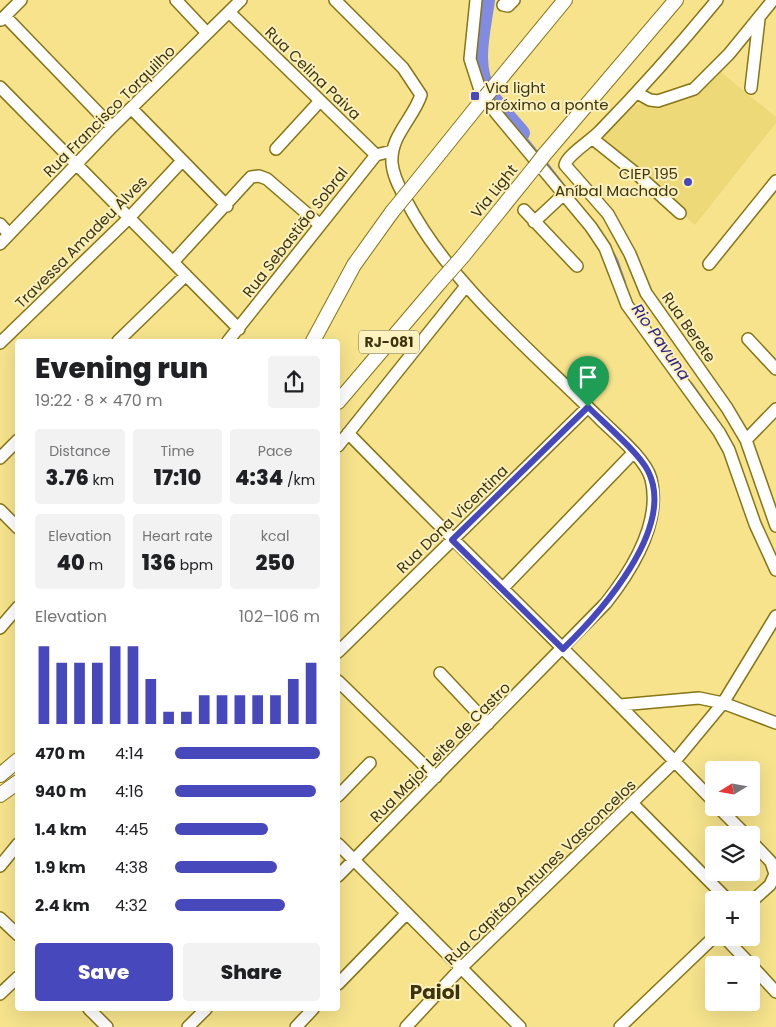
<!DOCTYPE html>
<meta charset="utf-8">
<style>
body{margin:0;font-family:Poppins,sans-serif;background:#f2f2f2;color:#202124;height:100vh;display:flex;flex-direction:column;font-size:19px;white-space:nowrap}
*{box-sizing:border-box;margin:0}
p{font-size:16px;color:#757577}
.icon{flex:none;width:28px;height:28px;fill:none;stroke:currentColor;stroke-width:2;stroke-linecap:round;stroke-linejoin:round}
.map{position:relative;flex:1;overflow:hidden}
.drawer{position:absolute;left:15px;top:339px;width:325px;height:672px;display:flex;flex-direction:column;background:#fff;border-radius:5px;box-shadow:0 5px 20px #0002}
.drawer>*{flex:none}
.needle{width:32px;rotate:259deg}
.buttons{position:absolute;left:705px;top:761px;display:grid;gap:10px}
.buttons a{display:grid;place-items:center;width:55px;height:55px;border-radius:5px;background:#fff;box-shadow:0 5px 20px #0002;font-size:25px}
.pin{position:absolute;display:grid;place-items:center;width:42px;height:42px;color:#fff;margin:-51px -21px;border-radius:50% 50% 50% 0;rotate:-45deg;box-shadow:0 0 5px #0007}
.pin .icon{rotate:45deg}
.round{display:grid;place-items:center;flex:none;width:52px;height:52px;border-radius:5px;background:#f2f2f2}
.summary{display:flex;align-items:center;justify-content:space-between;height:85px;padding:0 20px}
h1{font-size:28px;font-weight:800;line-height:38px}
.stats{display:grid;grid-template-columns:repeat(3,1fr);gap:8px;height:85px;padding:5px 20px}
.stats div{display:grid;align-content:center;border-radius:5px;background:#f2f2f2;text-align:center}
.stats b{font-size:21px;font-weight:800}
.stats small{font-size:14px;font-weight:400}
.stats p{font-size:14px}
.chart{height:140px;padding:10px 20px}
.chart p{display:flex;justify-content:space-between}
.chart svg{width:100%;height:90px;margin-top:5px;stroke:#4848bd;stroke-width:6}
.action{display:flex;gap:10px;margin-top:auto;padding:10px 20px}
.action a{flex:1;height:58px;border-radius:5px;background:#4848bd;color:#fff;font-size:20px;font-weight:800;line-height:58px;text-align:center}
.action a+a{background:#f2f2f2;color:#202124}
ul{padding:0 20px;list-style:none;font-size:16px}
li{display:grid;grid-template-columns:80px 60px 1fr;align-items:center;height:38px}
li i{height:12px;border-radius:6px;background:#4848bd}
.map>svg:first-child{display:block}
.built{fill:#eed979}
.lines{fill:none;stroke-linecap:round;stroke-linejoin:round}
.stream{stroke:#818be2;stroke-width:2.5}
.river{stroke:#818be2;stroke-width:16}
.minor-casing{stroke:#877516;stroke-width:14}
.major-casing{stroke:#877516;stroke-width:16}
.minor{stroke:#fff;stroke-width:11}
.major{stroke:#fff;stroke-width:14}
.major-bridge-casing{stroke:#877516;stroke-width:16;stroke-linecap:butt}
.major-bridge{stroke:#fff;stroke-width:14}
.route-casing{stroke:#fff;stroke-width:10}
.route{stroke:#4848bd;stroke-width:6}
.poi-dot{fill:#4848bd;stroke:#fbf0be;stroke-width:2}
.labels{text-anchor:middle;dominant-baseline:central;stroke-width:4;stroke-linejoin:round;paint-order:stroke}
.shield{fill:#fbf0be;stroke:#756c44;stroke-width:1}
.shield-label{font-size:14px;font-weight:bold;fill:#3b340f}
.street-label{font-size:15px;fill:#3b340f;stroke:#fbf0be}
.poi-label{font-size:15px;fill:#3b340f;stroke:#fbf0be;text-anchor:start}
.water-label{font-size:16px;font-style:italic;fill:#2a2286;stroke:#fbf0be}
.district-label{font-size:20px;font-weight:bold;fill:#3b340f;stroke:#fbf0be}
</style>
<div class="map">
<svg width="776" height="1027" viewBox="0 0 776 1027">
<rect width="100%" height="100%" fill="#f6e38c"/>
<path class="built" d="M716,68L776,117V123L695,225L596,140L627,106L667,101Z"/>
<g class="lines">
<path class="stream" d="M522,133L538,153
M545,161L569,192
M611,249L617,260L625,283
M691,383L715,417"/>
<path class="river" d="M487,0C483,31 472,67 490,94C499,108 512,121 522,133"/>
<defs>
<path id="minor" d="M176,0L207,33
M335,0L403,68L421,95C413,119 390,136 392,163C393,177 401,190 407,202C449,283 535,354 600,419C614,433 646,459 651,479C662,523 632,570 606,603L338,876
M476,0L470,59L480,90L496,113L591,227L605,248L627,305L719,432L729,450L755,524L776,570
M717,0C680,45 641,89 600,131C592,140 567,155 565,165L608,214L630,254L646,293L727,408L746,440L776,526
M503,5L508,6L514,0
M229,12L376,155
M5,16L112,127
M1,20L21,0
M0,87L239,329
M751,88L759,19
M637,93L650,100L658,101L694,89L729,54L773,0
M131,108L227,206
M593,139L638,175L680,213
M276,149L320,101
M524,210L577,266
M534,222L564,194
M0,224L9,234
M0,244L112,127L241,0
M173,262L251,177L259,176L267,179L319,224
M709,264L776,181
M748,339L776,369
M118,341L186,275
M228,341L376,155L392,151
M0,343L128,219L182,161
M348,433C469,557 594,677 714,802
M746,440L776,409
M338,446L466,286
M0,458L18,440
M0,510L18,528
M503,588L633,453
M0,628L18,607
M338,652L588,407
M440,673L488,724
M338,681L436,777
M620,705L699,698L723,703L776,723
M338,796L370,763
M632,803L728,900
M719,808L746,835
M751,841L771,862L775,874L770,885L751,902
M338,844L520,1027
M0,866L18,844
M0,918L18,935
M725,938L751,965
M751,965L776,992
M338,984L406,914
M0,994L18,977
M89,1009L107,1027
M188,1027L206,1009
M296,1027L313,1009
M406,1027L461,968L675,761L723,703L776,616
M620,1027L714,937"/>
<path id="major" d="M491,90L565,0
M544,155L676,0
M414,185L480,103
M463,256L534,168
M313,341L354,265L392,212
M338,402L440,282
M0,775L18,760
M0,795L18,782"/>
</defs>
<use href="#minor" class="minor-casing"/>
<use href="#major" class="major-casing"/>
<use href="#minor" class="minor"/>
<use href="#major" class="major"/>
<defs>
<path id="major-bridge" d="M480,103L491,90
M534,168L544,155
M392,212L414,185
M440,282L463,256"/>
</defs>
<use href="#major-bridge" class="major-bridge-casing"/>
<use href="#major-bridge" class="major-bridge"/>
</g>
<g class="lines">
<defs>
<path id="route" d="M588,407C603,422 639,453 648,471C677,528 600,613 563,649L452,540Z"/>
</defs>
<use href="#route" class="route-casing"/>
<use href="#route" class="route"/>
</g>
<g class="poi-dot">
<rect x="470" y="91" width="10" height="10" rx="2.5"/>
<circle cx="688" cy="182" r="5"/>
</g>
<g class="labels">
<rect class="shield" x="359" y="330.5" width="60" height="23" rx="4"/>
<g class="shield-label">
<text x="389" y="342">RJ-081</text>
</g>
<g class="street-label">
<text transform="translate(313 73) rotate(44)">Rua Celina Paiva</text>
<text transform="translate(109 111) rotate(-45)">Rua Francisco Torquilho</text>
<text transform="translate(494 191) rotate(-51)">Via Light</text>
<text transform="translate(295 232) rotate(-52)">Rua Sebastião Sobral</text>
<text transform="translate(81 242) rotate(-45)">Travessa Amadeu Alves</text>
<text transform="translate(689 327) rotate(55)">Rua Berete</text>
<text transform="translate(452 519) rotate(-44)">Rua Dona Vicentina</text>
<text transform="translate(440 752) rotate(-45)">Rua Major Leite de Castro</text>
<text transform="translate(540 872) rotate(-44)">Rua Capitão Antunes Vasconcelos</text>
</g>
<g class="poi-label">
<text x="485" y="87">Via light<tspan x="485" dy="17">próximo a ponte</tspan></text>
<text x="678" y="173" text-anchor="end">CIEP 195<tspan x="678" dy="17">Aníbal Machado</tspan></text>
</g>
<g class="water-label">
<text transform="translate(661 342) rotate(55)">Rio Pavuna</text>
</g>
<g class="district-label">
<text x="435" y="992">Paiol</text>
</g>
</g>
</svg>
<div class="buttons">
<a><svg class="needle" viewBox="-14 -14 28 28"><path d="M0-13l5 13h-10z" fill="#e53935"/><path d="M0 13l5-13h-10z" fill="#757577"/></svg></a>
<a><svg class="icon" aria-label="layers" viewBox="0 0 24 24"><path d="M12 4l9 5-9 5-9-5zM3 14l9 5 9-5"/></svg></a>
<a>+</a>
<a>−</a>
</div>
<div class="pin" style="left:588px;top:407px;background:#1e9e55"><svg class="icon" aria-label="arrive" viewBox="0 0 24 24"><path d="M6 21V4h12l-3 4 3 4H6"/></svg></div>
<section class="drawer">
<div class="summary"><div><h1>Evening run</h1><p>19:22 · 8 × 470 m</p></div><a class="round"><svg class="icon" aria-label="share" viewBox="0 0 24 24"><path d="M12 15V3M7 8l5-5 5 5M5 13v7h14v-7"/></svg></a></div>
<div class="stats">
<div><p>Distance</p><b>3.76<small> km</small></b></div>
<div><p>Time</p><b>17:10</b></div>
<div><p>Pace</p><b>4:34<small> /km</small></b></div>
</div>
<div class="stats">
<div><p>Elevation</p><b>40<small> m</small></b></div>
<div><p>Heart rate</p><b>136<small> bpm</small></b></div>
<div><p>kcal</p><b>250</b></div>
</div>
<div class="chart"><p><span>Elevation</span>102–106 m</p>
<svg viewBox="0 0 160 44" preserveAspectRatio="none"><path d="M5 44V6M15 44V14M25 44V14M35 44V14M45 44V6M55 44V6M65 44V22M75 44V38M85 44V38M95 44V30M105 44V30M115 44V30M125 44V30M135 44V30M145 44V22M155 44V14"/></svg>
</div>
<ul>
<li><b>470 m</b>4:14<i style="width:100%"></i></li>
<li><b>940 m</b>4:16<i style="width:97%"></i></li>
<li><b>1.4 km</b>4:45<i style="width:64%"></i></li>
<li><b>1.9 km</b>4:38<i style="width:70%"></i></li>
<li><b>2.4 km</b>4:32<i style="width:76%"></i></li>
</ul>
<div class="action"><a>Save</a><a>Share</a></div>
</section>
</div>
